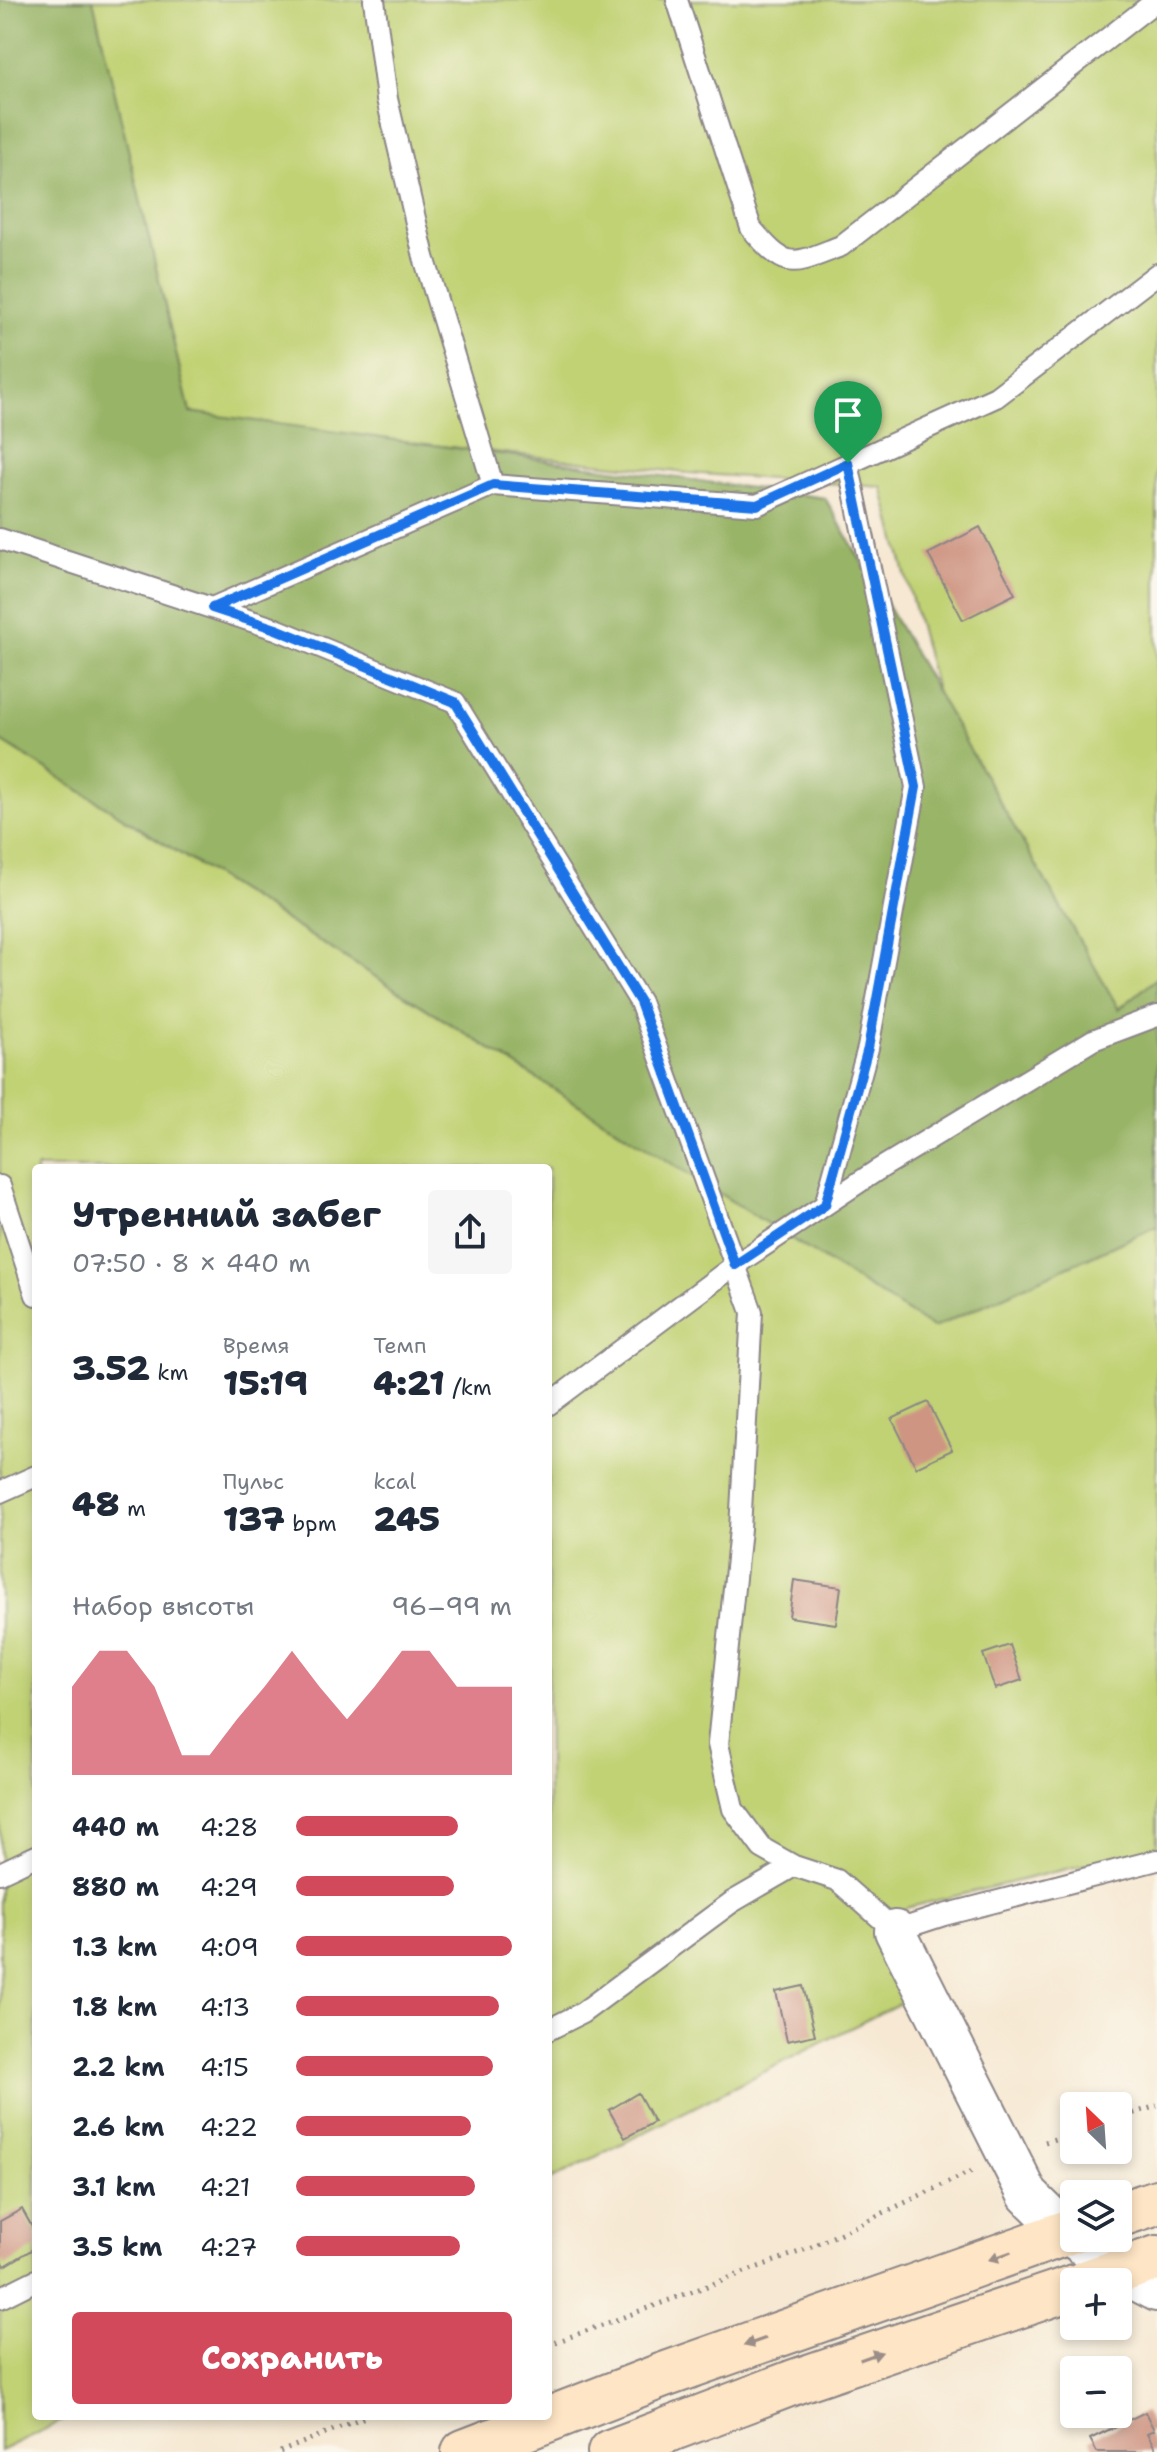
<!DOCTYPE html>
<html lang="ru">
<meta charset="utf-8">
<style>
body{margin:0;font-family:"Shantell Sans",sans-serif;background:#f6f6f7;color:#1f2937;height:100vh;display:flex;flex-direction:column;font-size:30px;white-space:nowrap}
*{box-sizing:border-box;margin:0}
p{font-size:26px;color:#747a83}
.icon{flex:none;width:44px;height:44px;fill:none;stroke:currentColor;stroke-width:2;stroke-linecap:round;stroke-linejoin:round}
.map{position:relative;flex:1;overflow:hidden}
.sheet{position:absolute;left:32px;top:1164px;width:520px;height:1256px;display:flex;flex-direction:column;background:#fff;border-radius:8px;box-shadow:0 4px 12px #0003}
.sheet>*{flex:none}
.needle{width:52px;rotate:335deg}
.controls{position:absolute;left:1060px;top:2092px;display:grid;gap:16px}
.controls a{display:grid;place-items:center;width:72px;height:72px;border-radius:8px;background:#fff;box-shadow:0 4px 12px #0003;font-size:40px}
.pin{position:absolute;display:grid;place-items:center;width:68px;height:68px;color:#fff;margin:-82px -34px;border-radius:50% 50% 50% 0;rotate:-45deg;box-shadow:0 0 8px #0007}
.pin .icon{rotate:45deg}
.round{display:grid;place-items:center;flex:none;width:84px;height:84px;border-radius:8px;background:#f6f6f7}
.headline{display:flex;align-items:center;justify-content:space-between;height:136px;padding:0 40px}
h1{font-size:36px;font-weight:800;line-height:60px}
.metrics{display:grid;grid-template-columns:repeat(3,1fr);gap:12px;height:136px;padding:8px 40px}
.metrics div{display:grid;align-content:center}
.metrics b{font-size:34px;font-weight:800}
.metrics small{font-size:22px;font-weight:400}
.metrics p{font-size:22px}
.chart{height:224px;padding:16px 40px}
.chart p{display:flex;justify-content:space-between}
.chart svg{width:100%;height:144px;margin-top:8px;fill:#d1495b;opacity:.7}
.button{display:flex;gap:16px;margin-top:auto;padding:16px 40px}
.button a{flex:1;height:92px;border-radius:8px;background:#d1495b;color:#fff;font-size:32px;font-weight:800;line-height:92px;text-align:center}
ul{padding:0 40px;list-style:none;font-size:26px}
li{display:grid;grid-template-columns:128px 96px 1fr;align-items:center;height:60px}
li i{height:20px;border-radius:10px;background:#d1495b}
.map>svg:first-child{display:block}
.green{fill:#c1d274;stroke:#727a58;stroke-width:2}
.forest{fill:#98b466;stroke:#5d6b50;stroke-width:2}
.building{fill:#cf9583}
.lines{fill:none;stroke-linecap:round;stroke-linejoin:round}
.service-casing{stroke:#8c8586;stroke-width:24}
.minor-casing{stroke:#8c8586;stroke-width:44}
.secondary-casing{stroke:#8c8586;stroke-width:48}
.path{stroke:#8c8586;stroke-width:5;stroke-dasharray:2 6;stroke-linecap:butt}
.service{stroke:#fff;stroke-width:20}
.minor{stroke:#fff;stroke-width:40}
.secondary{stroke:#fee5c5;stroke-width:44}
.oneway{fill:#9b8d87}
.route-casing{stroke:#fff;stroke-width:16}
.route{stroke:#1a73e8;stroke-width:10}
</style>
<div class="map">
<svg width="1157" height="2452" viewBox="0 0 1157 2452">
<rect width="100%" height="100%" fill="#fbf7ec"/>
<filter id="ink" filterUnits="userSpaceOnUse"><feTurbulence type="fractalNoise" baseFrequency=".0125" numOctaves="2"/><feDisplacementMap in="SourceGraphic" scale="16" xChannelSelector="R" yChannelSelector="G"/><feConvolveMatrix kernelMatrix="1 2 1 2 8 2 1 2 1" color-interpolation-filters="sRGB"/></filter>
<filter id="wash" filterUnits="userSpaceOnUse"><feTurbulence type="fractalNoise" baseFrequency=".006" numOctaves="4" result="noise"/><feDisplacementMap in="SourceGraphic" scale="32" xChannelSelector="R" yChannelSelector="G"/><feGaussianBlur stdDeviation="1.8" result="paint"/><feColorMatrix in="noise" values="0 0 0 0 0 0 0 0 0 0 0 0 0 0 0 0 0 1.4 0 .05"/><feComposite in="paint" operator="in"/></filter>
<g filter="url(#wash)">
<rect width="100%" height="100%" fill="#f6e8d2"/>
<path class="green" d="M0,0H1157V978L1119,1009L973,829L882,487L688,473L176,417Z
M0,740L933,1328L1157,1226V1847L906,1908L875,1934L906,2000L548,2181V1168H36V2416H72L0,2451Z"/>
<path class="forest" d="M0,0H93L190,412L825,498L1119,1009L1157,978V1226L933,1328L0,740Z"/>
<g id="blocks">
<path class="building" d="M980,527L1015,594L963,620L928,554Z
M928,1402L952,1450L916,1467L892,1419Z
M794,1580L841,1587L836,1624L789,1617Z
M1010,1645L1022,1680L995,1689L983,1654Z
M803,1986L815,2035L787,2041L776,1992Z
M638,2093L654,2122L625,2138L609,2110Z
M22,2209L36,2234V2247L5,2266L0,2257V2221Z
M1145,2412L1154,2430L1147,2433L1157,2452H1097L1090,2439Z"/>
</g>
</g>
<g filter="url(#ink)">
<use href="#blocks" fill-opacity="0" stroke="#8c8586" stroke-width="2"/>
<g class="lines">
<defs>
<path id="service" d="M374,0L387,99L424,257L493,485
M677,0L751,228C788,272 791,265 841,246L1157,0
M0,539L276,629L455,702L640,1002L752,1312L740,1529L718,1744L733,1809L762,1848L794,1866L837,1880L895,1931L944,1915L1157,1860
M212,608L493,485L757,505L996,397L1157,274
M0,1186L36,1295
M825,1205L868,1048L916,787L848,463
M548,1405L735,1265L876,1171L1093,1040L1157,1016
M0,1492L36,1476
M0,1873L36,1856
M548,2030L582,2013L732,1902L794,1866
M0,2298L36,2280"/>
<path id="minor" d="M895,1931L1028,2195L1066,2232L1119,2271L1157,2291"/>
<path id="secondary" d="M1118,2215L1157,2202
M1087,2282L1157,2258
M464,2452L661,2376L1074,2230
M610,2452L797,2381L1074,2287"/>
</defs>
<use href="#service" class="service-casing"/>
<use href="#minor" class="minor-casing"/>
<use href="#secondary" class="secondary-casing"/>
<path class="path" d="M1118,2118L1157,2106
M1045,2142L1074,2133
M548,2345L807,2249L972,2171
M280,2452L367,2416"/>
<use href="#service" class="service"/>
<use href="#minor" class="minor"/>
<use href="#secondary" class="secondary"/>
</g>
<defs><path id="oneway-solid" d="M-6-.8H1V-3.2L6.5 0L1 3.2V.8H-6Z" transform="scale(2)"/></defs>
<g class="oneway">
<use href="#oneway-solid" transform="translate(1000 2256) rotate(161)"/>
<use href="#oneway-solid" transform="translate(755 2342) rotate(161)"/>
<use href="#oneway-solid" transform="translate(871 2356) rotate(-19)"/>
</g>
</g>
<g class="lines" filter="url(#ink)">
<defs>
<path id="route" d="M848,463L916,787L868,1048L825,1205L735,1265L640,1002L455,702L276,629L212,608L493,485L757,505Z"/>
</defs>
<use href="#route" class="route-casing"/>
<use href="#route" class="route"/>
</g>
</svg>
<div class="controls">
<a><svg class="needle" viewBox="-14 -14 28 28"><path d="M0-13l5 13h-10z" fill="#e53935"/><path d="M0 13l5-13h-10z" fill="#747a83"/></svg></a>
<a><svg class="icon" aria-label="layers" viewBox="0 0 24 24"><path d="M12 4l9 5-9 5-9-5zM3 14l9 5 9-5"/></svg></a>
<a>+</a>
<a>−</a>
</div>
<div class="pin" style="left:848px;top:463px;background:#1e9e55"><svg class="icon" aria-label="arrive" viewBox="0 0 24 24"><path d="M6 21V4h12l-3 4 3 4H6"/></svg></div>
<section class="sheet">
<div class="headline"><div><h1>Утренний забег</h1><p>07:50 · 8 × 440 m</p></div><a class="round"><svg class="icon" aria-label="share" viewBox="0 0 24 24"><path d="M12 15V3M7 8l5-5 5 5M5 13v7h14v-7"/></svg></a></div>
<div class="metrics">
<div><b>3.52<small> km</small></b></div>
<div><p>Время</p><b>15:19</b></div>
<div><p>Темп</p><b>4:21<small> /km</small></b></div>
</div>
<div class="metrics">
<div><b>48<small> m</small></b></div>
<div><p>Пульс</p><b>137<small> bpm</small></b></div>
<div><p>kcal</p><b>245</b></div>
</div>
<div class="chart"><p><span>Набор высоты</span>96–99 m</p>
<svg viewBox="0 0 160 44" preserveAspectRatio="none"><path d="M0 44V17L10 6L20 6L30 17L40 38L50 38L60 27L70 17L80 6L90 17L100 27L110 17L120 6L130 6L140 17L150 17L160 17V44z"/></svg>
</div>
<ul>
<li><b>440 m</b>4:28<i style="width:75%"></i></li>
<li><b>880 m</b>4:29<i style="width:73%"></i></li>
<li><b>1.3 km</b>4:09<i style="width:100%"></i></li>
<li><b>1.8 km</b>4:13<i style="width:94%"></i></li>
<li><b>2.2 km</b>4:15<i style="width:91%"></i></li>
<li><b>2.6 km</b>4:22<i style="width:81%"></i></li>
<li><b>3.1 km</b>4:21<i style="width:83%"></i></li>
<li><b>3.5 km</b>4:27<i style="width:76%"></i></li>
</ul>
<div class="button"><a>Сохранить</a></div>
</section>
</div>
